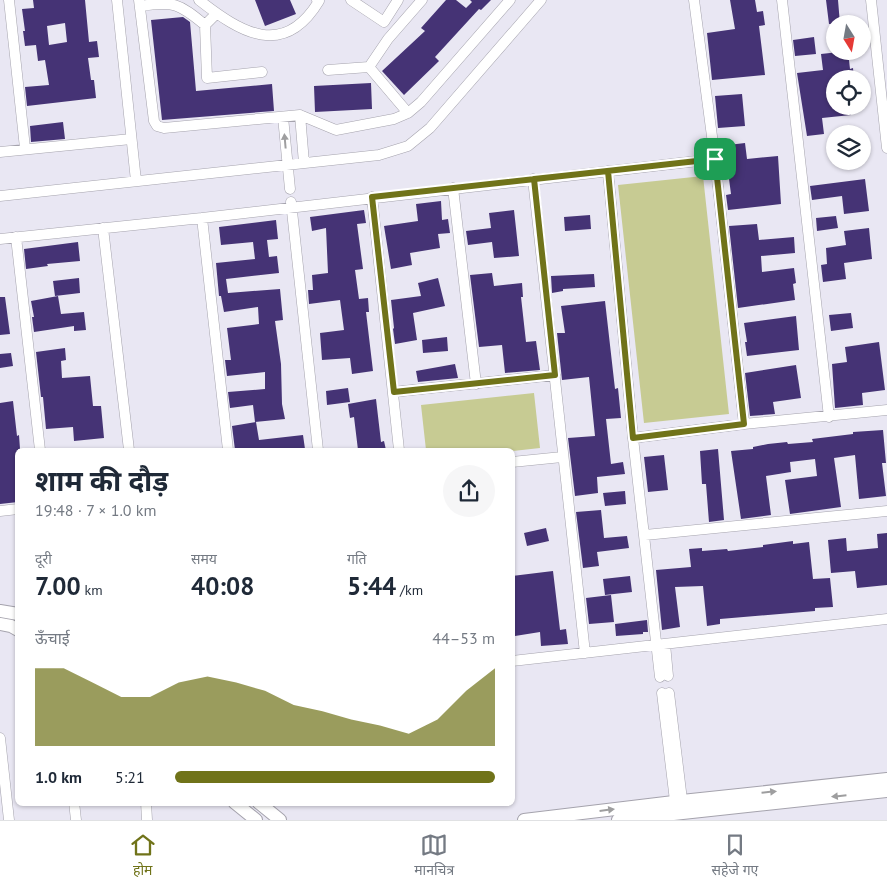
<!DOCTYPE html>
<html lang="hi">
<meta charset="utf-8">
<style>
body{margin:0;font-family:"PT Sans","Noto Sans Devanagari",sans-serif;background:#f6f6f7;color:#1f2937;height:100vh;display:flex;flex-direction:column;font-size:19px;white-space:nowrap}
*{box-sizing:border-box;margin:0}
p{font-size:16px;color:#747a83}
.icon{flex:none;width:28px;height:28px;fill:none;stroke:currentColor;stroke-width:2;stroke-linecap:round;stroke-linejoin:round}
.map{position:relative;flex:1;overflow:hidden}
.drawer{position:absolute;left:15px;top:448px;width:500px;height:358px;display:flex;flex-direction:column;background:#fff;border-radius:8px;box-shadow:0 1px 4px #0004}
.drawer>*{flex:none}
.needle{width:32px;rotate:169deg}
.controls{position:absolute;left:826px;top:15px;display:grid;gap:10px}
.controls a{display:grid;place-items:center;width:45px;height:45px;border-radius:50%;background:#fff;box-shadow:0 1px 4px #0004;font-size:25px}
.pin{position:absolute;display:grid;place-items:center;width:42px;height:42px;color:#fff;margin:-21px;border-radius:10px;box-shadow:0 2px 8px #0006}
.round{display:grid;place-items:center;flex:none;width:52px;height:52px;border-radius:26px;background:#f6f6f7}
.overview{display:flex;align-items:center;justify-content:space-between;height:85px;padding:0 20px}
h1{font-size:28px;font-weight:700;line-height:38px}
.metrics{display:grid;grid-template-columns:repeat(3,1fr);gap:8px;height:85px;padding:5px 20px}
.metrics div{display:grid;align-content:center}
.metrics b{font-size:25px;font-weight:700}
.metrics small{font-size:14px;font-weight:400}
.metrics p{font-size:14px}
.chart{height:140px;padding:10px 20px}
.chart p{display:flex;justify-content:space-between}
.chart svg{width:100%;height:90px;margin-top:5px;fill:#707319;opacity:.7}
ul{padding:0 20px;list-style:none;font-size:16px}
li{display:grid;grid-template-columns:80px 60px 1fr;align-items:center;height:38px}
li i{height:12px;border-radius:6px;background:#707319}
.tab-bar{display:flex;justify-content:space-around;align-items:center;height:70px;border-top:1px solid #e0e1e3;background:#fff;font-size:14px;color:#747a83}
.tab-bar a{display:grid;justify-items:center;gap:2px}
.tab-bar .on{color:#707319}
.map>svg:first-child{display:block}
.green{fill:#c7cb93}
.building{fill:#453375;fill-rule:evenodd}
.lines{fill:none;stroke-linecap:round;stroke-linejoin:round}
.minor-casing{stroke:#a5a3ad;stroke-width:11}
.tertiary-casing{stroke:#a5a3ad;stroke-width:14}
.minor{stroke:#fff;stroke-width:10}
.tertiary{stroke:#fff;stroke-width:12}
.oneway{fill:#9e9e9f}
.route-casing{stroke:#fff;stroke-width:10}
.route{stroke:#707319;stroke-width:6}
</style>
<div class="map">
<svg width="887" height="820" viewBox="0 0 887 820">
<rect width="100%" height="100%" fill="#e9e7f3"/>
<path class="green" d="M703,176L729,414L644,423L618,185Z
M534,393L540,448L513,451L512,450H426L421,405Z"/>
<path class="building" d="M33,0H85L89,42L97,41L99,57L88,58L91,80H94L96,98L27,106L25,87L49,85L45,60L38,61L36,45L25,46L23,31H25L22,9L34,8ZM65,23L67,42L49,45L47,26Z
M255,0H290L296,14L265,26Z
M446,0H456L466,8L472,2L470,0H491L481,10L479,9L435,57L439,61L404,95L382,71L425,31L421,28Z
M730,0H755L757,12L763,11L765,25L759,26L765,75L712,80L707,33L735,29Z
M826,0H838L840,24H829Z
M183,17L190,22L196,91L272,84L274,111L162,120L151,20Z
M814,37L816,54L795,56L793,40Z
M848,51L850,69L853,68L854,79H835V106H850L851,115L822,118L824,134L807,136L797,73L823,70L821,54Z
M371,83L372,109L315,112L314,86Z
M742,94L745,126L718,128L715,96Z
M63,122L65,139L31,142L30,126Z
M745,143L747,159L778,156L781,204L728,210L726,195L731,194L729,179L727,160L722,161L720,146Z
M865,179L869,211L844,214L842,196L812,200L810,186Z
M441,201L442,220L448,219L450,233L438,234L440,248L410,253L412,265L391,269L384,226L418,221L416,204Z
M364,210L366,223L357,224L363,269L355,270L359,299L368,298L369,312H366L373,371L352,374L350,358L322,360L320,333L344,330L340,300L309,304L308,290H313L312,275L328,273L326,228L312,231L310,217Z
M514,210L519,256L494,258L492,242L468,245L466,231L491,228L489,213Z
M590,215L591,229L565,231L564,217Z
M836,216L838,228L817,231L816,218Z
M276,220L278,239L267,240L269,257L277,256L279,273L226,279L228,293L280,289L283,320L275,321L281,364L282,404L285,419L255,422L253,405L230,408L228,392L265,389V372L227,376L225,360H231L227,328L259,324L258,307L224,312L221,296H219L216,263L255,259L253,242L221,245L219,227Z
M757,224L759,240L794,237L795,253L761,256L762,272L794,268L796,283L793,284L795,300L738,308L729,226Z
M869,228L872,259L844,263L846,279L823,282L821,265L827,264L826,248L846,245L844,231Z
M78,242L80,261L47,264L48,266L26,269L24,249Z
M492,273L494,286L522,283L523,297H521L526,342L536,341L540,370L505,373L502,345L479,347L470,275Z
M594,274L595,287L563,289V291L552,293L551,276Z
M79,278L80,293L55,296L53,281Z
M438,278L445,306L413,313L417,340L395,344L393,329L394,328L391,300L421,296L418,283Z
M58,296L61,314L84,312L86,330L74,331V326L34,332L32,317H34L31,301Z
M0,297H5L10,334L0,335Z
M605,301L615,389L618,388L621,418L606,419L611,464L623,462L625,474L597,477L598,493L575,496L568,438L595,436L589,377L562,380L557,333H565L561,306Z
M851,313L853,328L831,331L829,315Z
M796,316L799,350L747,356L745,342H747L744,323Z
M447,337L448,351L423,353L422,340Z
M879,342L885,390L862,393L863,405L835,408L832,364L847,362L845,347Z
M65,348L66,360L61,361L62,378L90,376L93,406H101L104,438L74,441L73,427L46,429L43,397H41L36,352Z
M11,353L13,366L0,368V354Z
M455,364L458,378L418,382L416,371Z
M796,365L801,398L773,402L775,414L750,416L745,373Z
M348,388L350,402L327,405L326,391Z
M376,399L381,442L384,441L386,450H358L354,417L350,418L348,404Z
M13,401L17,436L19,435L20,449H18V502L0,504V403Z
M256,422L259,440L303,435L305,449L235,450L232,426Z
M883,430L886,463H882L886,496L859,499L855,455L834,458L841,507L790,514L785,480L817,476L815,459L790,462L791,472L766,476L771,515L741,519L731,451L753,449V447L768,444L787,442L788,444L813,442L812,439L853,434V432Z
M718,449L724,520L709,522L706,484H702L700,451Z
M664,455L668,490L648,492L644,457Z
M625,491L626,504L605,506L603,493Z
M601,510L604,538L627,536L629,548L597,552L599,566L583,568L576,512Z
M546,528L549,541L527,546L524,533Z
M887,533V585L857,588L855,571L831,573L828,540L846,538L847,551L878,548L877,534Z
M793,541V544L809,542L813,579L830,578L833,607L815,608V611L720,619V624L707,626L703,586L675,587L680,627L662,630L656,570L691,567L689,549L702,548V551L727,549L728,551L763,547V545Z
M553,571L560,630L566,629L568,644L541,646L540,632L515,636L512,622V576Z
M630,576L632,592L605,595L603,579Z
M611,595L614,622L589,624L586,598Z
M647,620L648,632H643V634L616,636L615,624Z"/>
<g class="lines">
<defs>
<path id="minor" d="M9,0L25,148
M117,0L136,181
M139,0L154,121L157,126L164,128L300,115L336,130L394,119L408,113L421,102L510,0
M199,0C241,33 284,59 319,1L317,0
M351,0L384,22L398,0
M694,0L715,159L744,424
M782,0L829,417
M871,0L887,148
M140,6C173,1 179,3 205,25L216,14
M205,25L207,78L262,72
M369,67L408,113
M328,70L369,67L388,39L422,0
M300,115L304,163
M283,117L290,189
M0,152L131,139
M608,171L633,438L660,677
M533,179L585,653
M453,188L476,384
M0,196L379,155L408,146L430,128L541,0
M372,197L399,450
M291,202L318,450
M202,218L228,450
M103,228L129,450
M16,237L40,450
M0,239L202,218L715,159
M393,392L555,375
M633,438L744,424L887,410
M512,462L562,457
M0,511L18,509
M645,535L887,511
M665,644L668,676
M512,661L887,619
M662,693L676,809
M669,693L683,808
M0,738L9,820
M74,802L76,820
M146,802L147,820"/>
<path id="tertiary" d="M0,611L18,614
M0,624L11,626L18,630
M234,802L256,820
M258,802L280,820
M524,820L682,801L887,779
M618,820L887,791"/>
</defs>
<use href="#minor" class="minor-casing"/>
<use href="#tertiary" class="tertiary-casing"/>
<use href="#minor" class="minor"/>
<use href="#tertiary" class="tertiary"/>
</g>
<defs><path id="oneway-solid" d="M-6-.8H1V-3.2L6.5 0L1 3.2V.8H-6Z" transform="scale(1.25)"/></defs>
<g class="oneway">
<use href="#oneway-solid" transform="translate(285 141) rotate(-95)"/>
<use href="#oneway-solid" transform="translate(769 792) rotate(-6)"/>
<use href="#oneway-solid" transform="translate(839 796) rotate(174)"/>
<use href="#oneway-solid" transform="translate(607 810) rotate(-7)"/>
</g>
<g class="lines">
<defs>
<path id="route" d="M715,159L372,197L394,392L555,375L534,179L608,171L633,438L744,424L715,159"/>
</defs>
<use href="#route" class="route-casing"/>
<use href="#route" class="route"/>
</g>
</svg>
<div class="controls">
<a><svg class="needle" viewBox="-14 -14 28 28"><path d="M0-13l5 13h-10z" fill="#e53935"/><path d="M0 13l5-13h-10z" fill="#747a83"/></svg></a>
<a><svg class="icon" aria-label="locate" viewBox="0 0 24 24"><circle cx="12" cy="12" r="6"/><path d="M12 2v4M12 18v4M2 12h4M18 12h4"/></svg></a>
<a><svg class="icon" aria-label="layers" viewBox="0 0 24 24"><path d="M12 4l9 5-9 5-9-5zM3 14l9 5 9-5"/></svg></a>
</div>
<div class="pin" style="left:715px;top:159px;background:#1e9e55"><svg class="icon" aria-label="arrive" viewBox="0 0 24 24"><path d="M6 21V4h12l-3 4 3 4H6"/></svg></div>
<section class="drawer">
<div class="overview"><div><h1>शाम की दौड़</h1><p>19:48 · 7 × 1.0 km</p></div><a class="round"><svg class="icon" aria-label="share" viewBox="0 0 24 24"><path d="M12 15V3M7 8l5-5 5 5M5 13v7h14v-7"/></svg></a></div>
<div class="metrics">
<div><p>दूरी</p><b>7.00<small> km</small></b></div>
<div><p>समय</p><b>40:08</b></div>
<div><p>गति</p><b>5:44<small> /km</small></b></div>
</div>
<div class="chart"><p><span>ऊँचाई</span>44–53 m</p>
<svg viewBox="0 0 160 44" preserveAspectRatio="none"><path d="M0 44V6L10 6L20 13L30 20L40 20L50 13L60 10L70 13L80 17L90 24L100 27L110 31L120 34L130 38L140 31L150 17L160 6V44z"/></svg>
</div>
<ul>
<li><b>1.0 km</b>5:21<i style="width:100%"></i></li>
</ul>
</section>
</div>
<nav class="tab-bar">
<a class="on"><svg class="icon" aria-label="home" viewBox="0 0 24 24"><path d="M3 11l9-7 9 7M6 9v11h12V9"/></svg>होम</a>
<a><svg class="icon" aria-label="map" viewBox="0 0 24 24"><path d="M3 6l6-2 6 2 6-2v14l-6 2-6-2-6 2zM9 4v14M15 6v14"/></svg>मानचित्र</a>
<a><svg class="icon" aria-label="saved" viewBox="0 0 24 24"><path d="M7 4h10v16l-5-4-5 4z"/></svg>सहेजे गए</a>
</nav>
